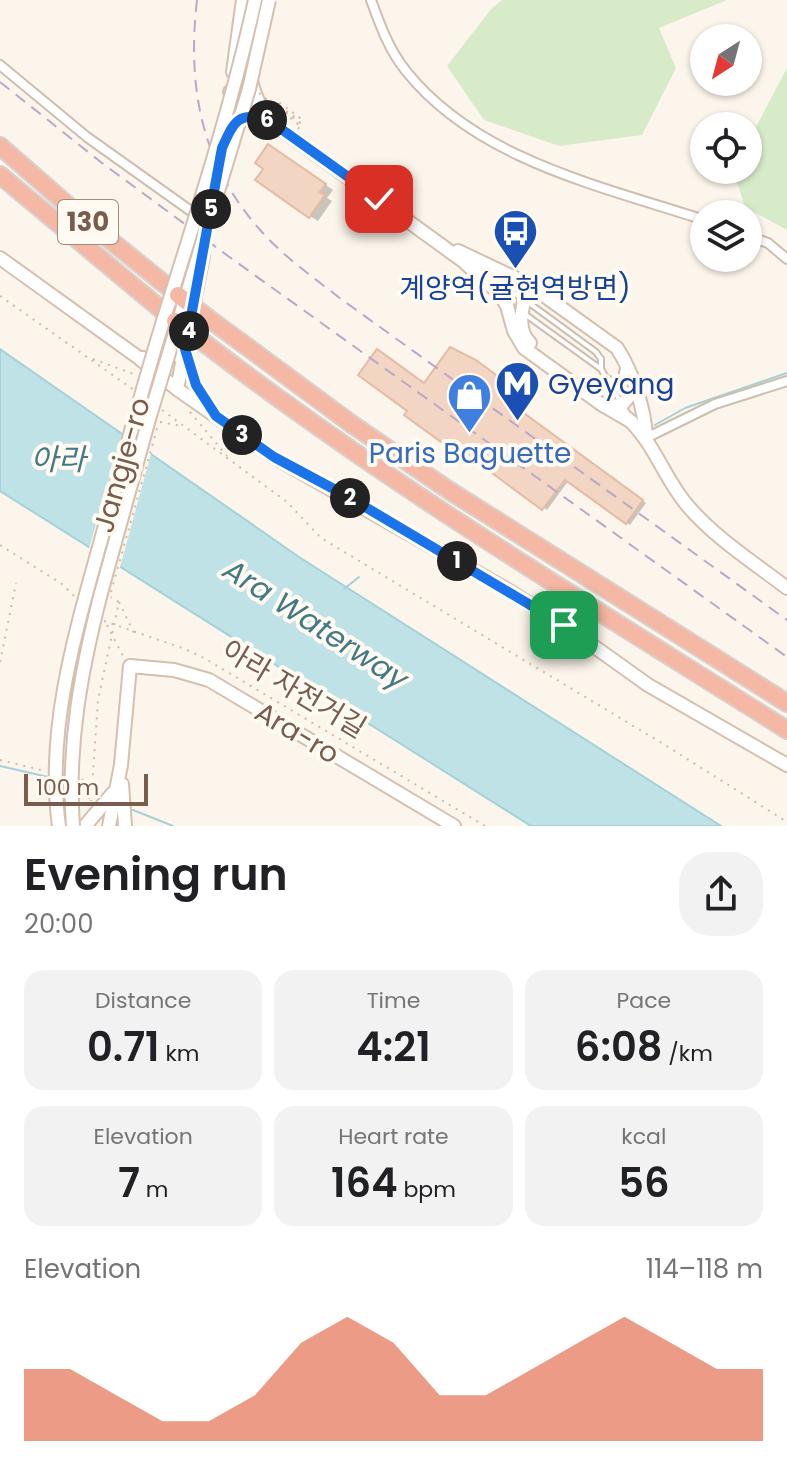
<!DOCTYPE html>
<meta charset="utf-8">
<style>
body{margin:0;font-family:Poppins,"Noto Sans KR",sans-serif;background:#f2f2f2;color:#202124;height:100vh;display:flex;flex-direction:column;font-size:30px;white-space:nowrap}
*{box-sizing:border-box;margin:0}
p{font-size:26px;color:#757577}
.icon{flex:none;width:44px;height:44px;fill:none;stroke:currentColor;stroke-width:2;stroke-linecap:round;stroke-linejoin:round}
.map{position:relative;height:826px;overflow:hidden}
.panel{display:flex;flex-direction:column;background:#fff;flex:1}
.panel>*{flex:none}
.needle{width:52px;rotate:216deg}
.controls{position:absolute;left:690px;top:24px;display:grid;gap:16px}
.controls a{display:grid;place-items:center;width:72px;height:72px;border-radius:50%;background:#fff;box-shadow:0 2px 6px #0004;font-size:40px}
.scale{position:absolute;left:24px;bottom:20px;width:124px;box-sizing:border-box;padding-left:8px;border:4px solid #785c4e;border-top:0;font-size:22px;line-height:28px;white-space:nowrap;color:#785c4e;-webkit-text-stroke:6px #fffaf2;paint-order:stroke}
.pin{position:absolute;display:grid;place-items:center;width:68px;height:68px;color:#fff;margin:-34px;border-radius:16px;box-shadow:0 4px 12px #0006}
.km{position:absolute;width:40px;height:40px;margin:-20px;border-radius:50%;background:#222;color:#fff;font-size:22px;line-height:40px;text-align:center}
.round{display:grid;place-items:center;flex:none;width:84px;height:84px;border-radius:32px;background:#f2f2f2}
.headline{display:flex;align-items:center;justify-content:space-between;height:136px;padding:0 24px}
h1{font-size:44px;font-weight:600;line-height:60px}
.metrics{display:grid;grid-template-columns:repeat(3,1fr);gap:12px;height:136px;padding:8px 24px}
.metrics div{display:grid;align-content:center;border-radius:20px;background:#f2f2f2;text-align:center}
.metrics b{font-size:40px;font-weight:600}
.metrics small{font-size:22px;font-weight:400}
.metrics p{font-size:22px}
.chart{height:224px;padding:16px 24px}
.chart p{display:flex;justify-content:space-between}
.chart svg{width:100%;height:144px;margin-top:8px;fill:#e37153;opacity:.7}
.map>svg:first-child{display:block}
.green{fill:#d7ebc9}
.water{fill:#bfe2e7;stroke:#a5d1d8;stroke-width:2}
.pier{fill:#fcf5eb}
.shadow{fill:#0003}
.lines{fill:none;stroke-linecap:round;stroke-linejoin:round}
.stream{stroke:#a5d1d8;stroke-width:2}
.building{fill:#f2d5c3;stroke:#e4bba4;stroke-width:2}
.lane-casing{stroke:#cfbeb0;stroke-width:8}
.street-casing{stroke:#cfbeb0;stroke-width:12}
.secondary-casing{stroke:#d5c0b0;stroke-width:16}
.highway-casing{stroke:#d9d1cd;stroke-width:20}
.path{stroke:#d7b8a5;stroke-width:2;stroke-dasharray:2 6;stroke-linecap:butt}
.lane{stroke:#fff;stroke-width:4}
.street{stroke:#fff;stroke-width:8}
.secondary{stroke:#fff;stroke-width:12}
.highway{stroke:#f5b8a4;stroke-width:16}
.rail{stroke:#b9a8c8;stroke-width:2;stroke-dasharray:12 8;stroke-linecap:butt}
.secondary-bridge-casing{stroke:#d5c0b0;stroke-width:16;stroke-linecap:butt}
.highway-bridge-casing{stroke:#d9d1cd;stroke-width:20;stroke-linecap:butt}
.path-bridge{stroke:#d7b8a5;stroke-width:2;stroke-dasharray:2 6;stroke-linecap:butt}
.secondary-bridge{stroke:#fff;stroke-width:12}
.highway-bridge{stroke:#f5b8a4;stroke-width:16}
.route-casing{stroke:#fff;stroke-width:16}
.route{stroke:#1a73e8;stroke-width:10}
.labels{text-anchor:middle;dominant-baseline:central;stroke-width:8;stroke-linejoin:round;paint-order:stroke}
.shield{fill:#fffaf2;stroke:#a08b7f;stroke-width:2}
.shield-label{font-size:26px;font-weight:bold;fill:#785c4e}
.transit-label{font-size:28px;fill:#164399;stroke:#fffaf2}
.shop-label{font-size:28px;fill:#366cbe;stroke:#fffaf2}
.street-label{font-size:28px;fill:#785c4e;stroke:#fffaf2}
.water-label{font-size:30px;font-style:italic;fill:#437a83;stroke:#fffaf2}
</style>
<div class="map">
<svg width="787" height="826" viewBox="0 0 787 826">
<rect width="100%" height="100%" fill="#fcf5eb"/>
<path class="green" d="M502,0H727L659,28L676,68L642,135L559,146L484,120L447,66L492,8Z
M787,68V230L745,207L733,170H748V142Z"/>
<path class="water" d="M0,349L299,557L721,826H531L0,491Z"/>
<path class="pier" d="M123,430L152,450L119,571L88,552Z"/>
<path class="shadow" d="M277,151L333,190L327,198L332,201L318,221L310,216Z
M480,364L514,390L525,404L519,411L646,503L630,525L569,480L547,510L481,463L479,466L407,414L425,385Z"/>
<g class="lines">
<path class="stream" d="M655,425L685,408L787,373
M344,589L359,577
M0,766L48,777
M133,810L173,826"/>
</g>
<path class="building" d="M268,144L326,184L320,192L325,195L309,218L255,180L263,169L255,163Z
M450,347L476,360L511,386L522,401L517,408L643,500L626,524L565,480L542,510L477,462L474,466L404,415L407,411L358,375L377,349L424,383Z"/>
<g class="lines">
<defs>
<path id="lane" d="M493,281L525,300L596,352L601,359V369
M526,315L601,369L629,416
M609,379L614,381L621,378L623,368"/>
<path id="street" d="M371,0C380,25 389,50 406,71C477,160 601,186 704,220
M0,65L87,137L209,224
M748,236L768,243L787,259
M646,438L715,404L787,381"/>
<path id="secondary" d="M244,46C249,70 251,94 266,115
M233,72L243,0
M230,92L463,261L500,294L507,306L514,331L524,348L601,404L632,422
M222,148C231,129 239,110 263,118
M215,187L223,142
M458,251L528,284L617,348C633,373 645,409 646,438
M0,258L139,358L177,389L274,457L506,589L564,625L648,685L787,765
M528,284C524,304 514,327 530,343
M142,358C160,361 170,359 185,349L196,385L212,410
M177,389L203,256
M607,406L622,405L635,389
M627,418C654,442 664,478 687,505C715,538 753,562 787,588
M101,593L149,419
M122,784L125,826
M85,826L113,793
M109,826L121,765L130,666L174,670L209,680L454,826"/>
<path id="highway" d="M0,146L79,215L178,295
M0,175L175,321
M208,318L353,425L450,491L787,703
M203,342C389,485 589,605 787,730"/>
</defs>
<use href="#lane" class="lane-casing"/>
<use href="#street" class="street-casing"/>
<use href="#secondary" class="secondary-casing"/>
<use href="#highway" class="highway-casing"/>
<path class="path" d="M298,129L302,124L274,104L277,101L303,120
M0,296L134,390
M93,359L136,375
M162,410L287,502L321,538L665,745L787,822
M190,412L227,456
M160,422L182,426
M0,545L62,584L75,597
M119,602L134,633
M104,621L185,649L204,658L485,826
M107,625L124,658
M0,662L16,583
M0,760L45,771
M82,779L91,791V801"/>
<use href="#lane" class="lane"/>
<use href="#street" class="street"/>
<use href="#secondary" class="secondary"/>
<use href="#highway" class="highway"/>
<path class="rail" d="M197,0C187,87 201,164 261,231C284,257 313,277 341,299L787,620
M0,82L102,163L228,256L787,657"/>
<defs>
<path id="secondary-bridge" d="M149,419L249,89L269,0
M59,826C45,726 78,624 104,529C122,463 140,397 160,331C194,221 230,113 255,0
M73,826C67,745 81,671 101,593"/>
<path id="highway-bridge" d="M178,295L208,318
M175,321L203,342"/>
</defs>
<use href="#secondary-bridge" class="secondary-bridge-casing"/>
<use href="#highway-bridge" class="highway-bridge-casing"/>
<path class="path-bridge" d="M259,93L298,124L300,120
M273,102L299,120
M111,592L158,425
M84,805L89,799L92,787L98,700L119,602L111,597"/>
<use href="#secondary-bridge" class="secondary-bridge"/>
<use href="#highway-bridge" class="highway-bridge"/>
</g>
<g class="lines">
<defs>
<path id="route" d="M379,199L270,121C239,110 234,121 222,148L185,349L196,385L216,416L274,457L345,495L564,625"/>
</defs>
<use href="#route" class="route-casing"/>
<use href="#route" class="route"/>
</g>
<defs>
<symbol id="bus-pin" viewBox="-11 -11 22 30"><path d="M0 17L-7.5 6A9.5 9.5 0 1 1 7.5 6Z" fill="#1a4fb4" stroke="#fffaf2"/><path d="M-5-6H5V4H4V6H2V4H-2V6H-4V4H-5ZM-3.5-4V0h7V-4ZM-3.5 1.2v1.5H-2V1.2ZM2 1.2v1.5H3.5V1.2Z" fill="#fff"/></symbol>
<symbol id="metro-pin" viewBox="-11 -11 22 30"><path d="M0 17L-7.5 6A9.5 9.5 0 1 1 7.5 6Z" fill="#1a4fb4" stroke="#fffaf2"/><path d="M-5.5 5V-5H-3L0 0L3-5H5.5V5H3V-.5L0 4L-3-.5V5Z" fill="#fff"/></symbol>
<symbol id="shop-pin" viewBox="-11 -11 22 30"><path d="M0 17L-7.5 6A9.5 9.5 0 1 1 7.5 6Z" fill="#3f7fe0" stroke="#fffaf2"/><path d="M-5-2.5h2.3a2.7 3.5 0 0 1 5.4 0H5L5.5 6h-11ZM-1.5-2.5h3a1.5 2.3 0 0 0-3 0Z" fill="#fff"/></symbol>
</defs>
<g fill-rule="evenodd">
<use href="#bus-pin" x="490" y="206" width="51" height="69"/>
<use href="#metro-pin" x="492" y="358" width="51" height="69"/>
<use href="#shop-pin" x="444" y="370" width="51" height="69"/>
</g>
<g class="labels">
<rect class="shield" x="58" y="200" width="60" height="44" rx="6"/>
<g class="shield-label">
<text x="88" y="222">130</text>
</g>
<g class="transit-label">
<text x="515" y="288">계양역(귤현역방면)</text>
<text x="548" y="384" text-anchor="start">Gyeyang</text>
</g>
<g class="shop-label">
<text x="470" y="453">Paris Baguette</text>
</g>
<g class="street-label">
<text transform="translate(122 465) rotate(-74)">Jangje-ro</text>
<text transform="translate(294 689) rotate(31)">아라 자전거길</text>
<text transform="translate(297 733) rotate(31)">Ara-ro</text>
</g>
<g class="water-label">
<text x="58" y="459">아라</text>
<text transform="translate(316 624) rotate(33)">Ara Waterway</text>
</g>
</g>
</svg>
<div class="controls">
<a><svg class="needle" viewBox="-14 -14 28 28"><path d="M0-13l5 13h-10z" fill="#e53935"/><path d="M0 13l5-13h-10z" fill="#757577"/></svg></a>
<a><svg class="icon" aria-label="locate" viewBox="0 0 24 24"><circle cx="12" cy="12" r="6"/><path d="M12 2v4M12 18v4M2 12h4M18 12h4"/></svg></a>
<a><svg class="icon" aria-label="layers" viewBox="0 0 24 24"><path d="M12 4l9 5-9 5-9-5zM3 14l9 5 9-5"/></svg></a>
</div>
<div class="scale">100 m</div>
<div class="pin" style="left:564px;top:625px;background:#1e9e55"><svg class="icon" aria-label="arrive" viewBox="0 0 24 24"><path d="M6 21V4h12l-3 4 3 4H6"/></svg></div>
<div class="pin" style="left:379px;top:199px;background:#d93025"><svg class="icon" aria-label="check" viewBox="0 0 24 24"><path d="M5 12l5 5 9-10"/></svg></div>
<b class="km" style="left:457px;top:561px">1</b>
<b class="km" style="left:350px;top:498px">2</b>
<b class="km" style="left:242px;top:435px">3</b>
<b class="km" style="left:189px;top:331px">4</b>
<b class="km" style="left:211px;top:209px">5</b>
<b class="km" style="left:267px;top:120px">6</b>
</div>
<section class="panel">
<div class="headline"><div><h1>Evening run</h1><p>20:00</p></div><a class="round"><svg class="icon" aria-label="share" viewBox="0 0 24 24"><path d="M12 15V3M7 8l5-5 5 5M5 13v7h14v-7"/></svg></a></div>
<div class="metrics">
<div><p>Distance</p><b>0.71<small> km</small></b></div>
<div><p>Time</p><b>4:21</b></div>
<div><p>Pace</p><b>6:08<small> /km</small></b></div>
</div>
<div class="metrics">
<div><p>Elevation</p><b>7<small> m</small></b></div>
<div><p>Heart rate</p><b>164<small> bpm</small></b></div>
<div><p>kcal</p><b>56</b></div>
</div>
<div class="chart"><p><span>Elevation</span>114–118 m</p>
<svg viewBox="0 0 160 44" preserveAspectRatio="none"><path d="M0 44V22L10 22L20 30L30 38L40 38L50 30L60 14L70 6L80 14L90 30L100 30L110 22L120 14L130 6L140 14L150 22L160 22V44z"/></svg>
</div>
</section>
